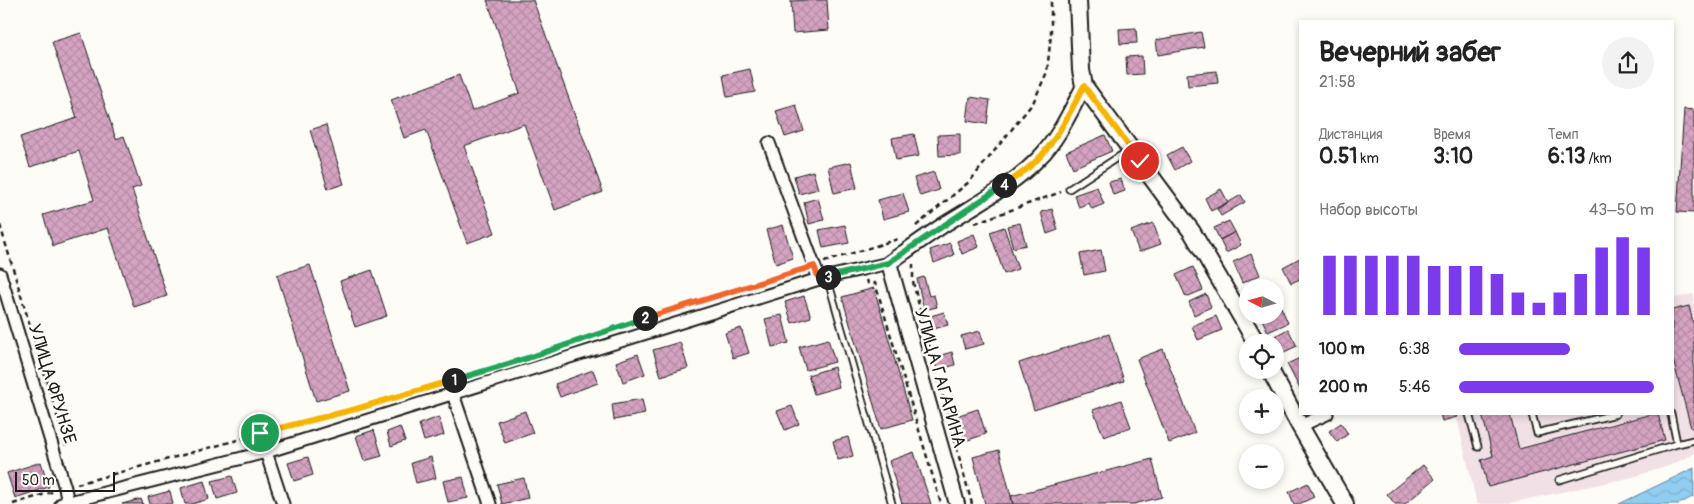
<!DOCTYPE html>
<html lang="ru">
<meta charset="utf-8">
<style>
body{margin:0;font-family:Pangolin,sans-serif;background:#f2f2f2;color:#222;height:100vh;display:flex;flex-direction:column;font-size:19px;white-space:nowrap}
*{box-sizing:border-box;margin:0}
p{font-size:16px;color:#767676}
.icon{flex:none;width:28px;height:28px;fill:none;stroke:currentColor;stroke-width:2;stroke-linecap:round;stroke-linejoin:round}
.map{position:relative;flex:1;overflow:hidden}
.drawer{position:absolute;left:1299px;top:20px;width:375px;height:395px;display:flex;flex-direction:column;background:#fff;border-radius:0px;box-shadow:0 2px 8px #0003}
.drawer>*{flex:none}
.needle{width:32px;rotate:276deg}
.controls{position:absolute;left:1239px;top:279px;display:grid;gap:10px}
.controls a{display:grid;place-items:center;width:45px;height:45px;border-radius:50%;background:#fff;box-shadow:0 2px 8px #0003;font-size:25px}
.scale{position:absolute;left:15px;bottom:12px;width:100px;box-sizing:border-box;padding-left:5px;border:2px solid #1c1c1c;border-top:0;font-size:14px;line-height:18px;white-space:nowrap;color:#1c1c1c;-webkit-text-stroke:4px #fdfcf7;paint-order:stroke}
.pin{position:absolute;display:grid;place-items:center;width:42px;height:42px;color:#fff;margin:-21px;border:2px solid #fff;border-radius:50%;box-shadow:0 1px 5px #0007}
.km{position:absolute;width:25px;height:25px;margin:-12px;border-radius:50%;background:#222;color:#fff;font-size:14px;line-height:25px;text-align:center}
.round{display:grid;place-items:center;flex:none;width:52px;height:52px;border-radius:26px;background:#f2f2f2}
.summary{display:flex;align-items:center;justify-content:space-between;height:85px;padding:0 20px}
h1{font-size:28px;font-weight:700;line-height:38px}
.metrics{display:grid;grid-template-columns:repeat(3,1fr);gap:8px;height:85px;padding:5px 20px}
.metrics div{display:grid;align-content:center}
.metrics b{font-size:21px;font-weight:700}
.metrics small{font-size:14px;font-weight:400}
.metrics p{font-size:14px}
.chart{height:140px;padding:10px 20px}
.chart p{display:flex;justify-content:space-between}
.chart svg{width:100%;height:90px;margin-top:5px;stroke:#7c3aed;stroke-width:6}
ul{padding:0 20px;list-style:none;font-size:16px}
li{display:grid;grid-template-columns:80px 60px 1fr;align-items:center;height:38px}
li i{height:12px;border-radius:6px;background:#7c3aed}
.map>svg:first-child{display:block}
.built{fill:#f1e1e7}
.water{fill:url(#water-waves);stroke:#62869b}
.building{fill:url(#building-cross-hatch);stroke:#1c1c1c}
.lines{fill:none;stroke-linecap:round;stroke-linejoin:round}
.service-casing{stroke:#1c1c1c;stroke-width:9}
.minor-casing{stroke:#1c1c1c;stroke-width:15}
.tertiary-casing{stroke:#1c1c1c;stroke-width:18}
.secondary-casing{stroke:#1c1c1c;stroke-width:20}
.path{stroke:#1c1c1c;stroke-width:2.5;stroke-dasharray:5 4;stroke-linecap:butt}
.service{stroke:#fdfcf7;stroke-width:5.5}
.minor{stroke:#fdfcf7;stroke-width:11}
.tertiary{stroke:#fdfcf7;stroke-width:14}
.secondary{stroke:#fdfcf7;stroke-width:16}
.split-1-casing{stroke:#fff;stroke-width:10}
.split-2-casing{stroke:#fff;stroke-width:10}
.split-3-casing{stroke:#fff;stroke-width:10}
.split-4-casing{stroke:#fff;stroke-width:10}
.split-5-casing{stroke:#fff;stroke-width:10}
.split-1{stroke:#f5b400;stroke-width:6}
.split-2{stroke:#22a559;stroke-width:6}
.split-3{stroke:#f0652b;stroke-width:6}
.split-4{stroke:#22a559;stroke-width:6}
.split-5{stroke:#f5b400;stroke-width:6}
.labels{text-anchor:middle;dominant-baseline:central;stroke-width:5;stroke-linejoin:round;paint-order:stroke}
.street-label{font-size:18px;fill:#1c1c1c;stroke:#fdfcf7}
</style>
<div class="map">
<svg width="1694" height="504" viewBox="0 0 1694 504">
<defs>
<pattern id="water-waves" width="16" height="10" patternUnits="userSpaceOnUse" patternTransform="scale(1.25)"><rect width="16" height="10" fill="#90cdf0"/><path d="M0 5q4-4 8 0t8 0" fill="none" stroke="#7cafcd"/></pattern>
<pattern id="building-cross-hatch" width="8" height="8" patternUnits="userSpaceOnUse" patternTransform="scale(1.25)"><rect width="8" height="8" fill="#d5a3c1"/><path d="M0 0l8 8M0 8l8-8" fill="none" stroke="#b68ca5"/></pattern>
</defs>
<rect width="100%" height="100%" fill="#fdfcf7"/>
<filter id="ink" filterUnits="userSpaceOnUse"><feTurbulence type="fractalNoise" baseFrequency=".02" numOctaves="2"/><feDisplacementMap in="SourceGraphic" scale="10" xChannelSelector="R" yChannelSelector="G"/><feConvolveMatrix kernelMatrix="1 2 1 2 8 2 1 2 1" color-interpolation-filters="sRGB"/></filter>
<g filter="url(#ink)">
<path class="built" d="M1691,294L1694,295V454L1669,466L1633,477L1505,504H1477L1456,414H1672L1673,299Z"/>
<path class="water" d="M1694,468V496L1679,504H1619Z"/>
<path class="building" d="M487,0H533L603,192L555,210L524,124L464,146L495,233L467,243L426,130L404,138L391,100L459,75L472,111L520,93Z
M807,0H827L829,30L793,33L791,1Z
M1136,28L1137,43L1120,44L1119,29Z
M1201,32L1204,47L1158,55L1156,40Z
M81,33L116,139L124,136L141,186L132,189L167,296L134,307L108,228L53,246L43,215L94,200L79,151L30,167L20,137L77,118L52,42Z
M1142,56L1143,74L1127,75L1126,57Z
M750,69L755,92L727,97L723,75Z
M1217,71L1218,83L1188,86L1187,74Z
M970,97L990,100L987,124L967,121Z
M796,105L804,131L785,137L776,111Z
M1684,109L1694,110V213L1677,212Z
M326,125L344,184L328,189L310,130Z
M914,134L919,156L896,160L892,138Z
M960,134V155L939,156L938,135Z
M1105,135L1112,151L1073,168L1066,152Z
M1182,147L1190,161L1175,170L1167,155Z
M851,162L857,188L834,193L828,167Z
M813,171L818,189L799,194L794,176Z
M934,172L939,190L920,196L914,178Z
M1121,179L1125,191L1113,195L1109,182Z
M1097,187L1104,204L1092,209L1089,203L1079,207L1074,195Z
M1221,189L1228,202L1211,211L1205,198Z
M903,193L909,212L883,219L878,200Z
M1241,195L1245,202L1221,216L1217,209Z
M818,198L824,220L809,224L804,202Z
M1052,209L1058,230L1047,234L1041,212Z
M1229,221L1235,232L1220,240L1214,228Z
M1020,223L1026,245L1013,248L1007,226Z
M1153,223L1161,244L1139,252L1131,231Z
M783,225L793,258L776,264L766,230Z
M845,225L849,243L823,248L819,230Z
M1004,227L1018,269L1004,274L990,232Z
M1235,232L1241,245L1226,253L1220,240Z
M974,234L979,247L962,254L957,241Z
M950,243L954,255L934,263L930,250Z
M1101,250L1105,271L1084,275L1080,254Z
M1251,254L1260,275L1242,283L1233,262Z
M1300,258V279L1291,283L1283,267Z
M310,265L350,391L316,401L277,275Z
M1193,267L1203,290L1186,297L1176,275Z
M372,270L387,316L355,327L340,281Z
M924,277L929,296L934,295L937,307L924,310L917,279Z
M874,288L912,420L881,429L842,297Z
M1206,294L1211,307L1194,315L1189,302Z
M804,296L811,317L792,323L785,302Z
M1689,306L1694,326V427L1691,428L1672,356V310Z
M1281,307L1288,323L1268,332L1260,315H1275V310Z
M944,312L948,325L930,330L927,317Z
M782,315L789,343L772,347L765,319Z
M1216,316L1222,330L1198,340L1192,326Z
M741,328L749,353L733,358L725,333Z
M1288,329L1297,346L1282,353L1273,337Z
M980,331L984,344L965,349L961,336Z
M1109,334L1124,381L1034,410L1019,363Z
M828,339L835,362L806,370L799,347Z
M680,342L688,368L661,376L653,350Z
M1163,349L1195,433L1169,443L1137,359Z
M952,352L955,365L937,370L934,357Z
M638,354L645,374L623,382L616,362Z
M1300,358V389L1287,364Z
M834,367L839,387L814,394L808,375Z
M593,370L598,383L560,397L555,384Z
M642,399L645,414L614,420L612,404Z
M1121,400L1131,427L1104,437L1093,410Z
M792,406L799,424L785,430L777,411Z
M978,409L986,434L965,441L956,416Z
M525,411L533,433L505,443L497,421Z
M1440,414H1456L1457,417L1442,421Z
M1482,414H1510L1519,449L1652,414H1658L1665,440L1488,487L1481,460L1493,456Z
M439,417L444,435L424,441L419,424Z
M1341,423L1348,434L1337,442L1329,431Z
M400,427L405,441L391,446L387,432Z
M374,430L382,456L364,461L356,436Z
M848,437L853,456L838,460L833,441Z
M999,450L1013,504H985L973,457Z
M914,452L931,504H902L889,461Z
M308,457L313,475L294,481L288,463Z
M431,457L436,478L416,483L411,463Z
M1152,459L1162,497L1134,504H1013L1011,496Z
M41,462L49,487L15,498L7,473Z
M1423,465L1435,479L1405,504H1395L1387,494Z
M232,476L237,493L217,499L212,481Z
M463,477L468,498L448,502L443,481Z
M524,478L528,498L502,504L497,484Z
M204,481L209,499L192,504H185L181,488Z
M1308,483L1314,497L1299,504H1294L1289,492Z
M170,491L173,504H150L148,497Z
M141,499L143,504H122Z"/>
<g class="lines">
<defs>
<path id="service" d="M1069,189L1129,150
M827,277L892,504
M1469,414L1478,447
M1532,414L1537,433L1616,414
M1671,414L1677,444L1694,440
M1559,480L1677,444"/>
<path id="minor" d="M769,143L819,279
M0,274L65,488L68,504
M453,394L490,504
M1300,426L1327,414
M266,452L283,504
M61,504L266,452L819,279L889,263"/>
<path id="tertiary" d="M957,504L889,263C906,251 924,238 942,226C975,205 1012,186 1039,158C1059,138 1071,110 1084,86"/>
<path id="secondary" d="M1078,0L1081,70L1084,86L1192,232L1256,342
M1270,370L1300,426L1345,504"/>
</defs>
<use href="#service" class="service-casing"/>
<use href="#minor" class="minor-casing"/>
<use href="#tertiary" class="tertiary-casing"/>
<use href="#secondary" class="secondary-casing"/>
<path class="path" d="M975,223L1061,192
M0,225L66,446
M916,226L970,181L1033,103L1047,72L1051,34V0
M824,262L898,239
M913,264V282L938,380L972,504
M866,280L867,283H875L941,504
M610,330L802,269
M77,484L409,393
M13,504L55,491"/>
<use href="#service" class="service"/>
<use href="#minor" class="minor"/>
<use href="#tertiary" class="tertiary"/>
<use href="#secondary" class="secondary"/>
</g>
</g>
<g class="lines" filter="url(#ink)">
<defs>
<path id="split-1" d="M260,433L356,409L454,380"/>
<path id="split-2" d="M454,380L528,358L645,318"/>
<path id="split-3" d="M645,318L814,266L819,279L828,277"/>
<path id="split-4" d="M828,277L888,263L1004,185"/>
<path id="split-5" d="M1004,185C1017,177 1030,168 1041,156C1059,136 1071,110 1084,86L1140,161"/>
</defs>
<use href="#split-1" class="split-1-casing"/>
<use href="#split-2" class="split-2-casing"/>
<use href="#split-3" class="split-3-casing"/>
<use href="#split-4" class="split-4-casing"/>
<use href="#split-5" class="split-5-casing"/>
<use href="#split-1" class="split-1"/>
<use href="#split-2" class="split-2"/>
<use href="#split-3" class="split-3"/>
<use href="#split-4" class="split-4"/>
<use href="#split-5" class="split-5"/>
</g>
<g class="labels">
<g class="street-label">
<text transform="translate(940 378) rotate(74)">УЛИЦА ГАГАРИНА</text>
<text transform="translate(52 384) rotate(73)">УЛИЦА ФРУНЗЕ</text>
</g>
</g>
</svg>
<div class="controls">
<a><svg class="needle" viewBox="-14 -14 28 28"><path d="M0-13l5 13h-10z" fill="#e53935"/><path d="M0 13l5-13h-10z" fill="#767676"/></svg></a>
<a><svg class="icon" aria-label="locate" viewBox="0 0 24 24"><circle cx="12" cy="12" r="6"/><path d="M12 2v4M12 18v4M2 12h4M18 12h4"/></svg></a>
<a>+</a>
<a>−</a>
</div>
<div class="scale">50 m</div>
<div class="pin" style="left:260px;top:433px;background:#1e9e55"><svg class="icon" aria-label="arrive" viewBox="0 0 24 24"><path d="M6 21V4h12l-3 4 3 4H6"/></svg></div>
<div class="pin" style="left:1140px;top:161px;background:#d93025"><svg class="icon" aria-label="check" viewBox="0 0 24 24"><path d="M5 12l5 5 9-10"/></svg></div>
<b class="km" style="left:454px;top:380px">1</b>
<b class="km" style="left:645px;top:318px">2</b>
<b class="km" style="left:828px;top:277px">3</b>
<b class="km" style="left:1004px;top:185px">4</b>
<section class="drawer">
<div class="summary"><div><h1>Вечерний забег</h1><p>21:58</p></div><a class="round"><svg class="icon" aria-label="share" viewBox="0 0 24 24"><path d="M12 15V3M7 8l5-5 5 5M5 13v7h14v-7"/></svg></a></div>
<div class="metrics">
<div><p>Дистанция</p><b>0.51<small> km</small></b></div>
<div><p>Время</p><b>3:10</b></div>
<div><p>Темп</p><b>6:13<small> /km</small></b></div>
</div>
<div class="chart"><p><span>Набор высоты</span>43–50 m</p>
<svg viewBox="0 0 160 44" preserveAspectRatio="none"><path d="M5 44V15M15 44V15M25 44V15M35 44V15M45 44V15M55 44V20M65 44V20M75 44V20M85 44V24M95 44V33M105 44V38M115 44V33M125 44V24M135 44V11M145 44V6M155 44V11"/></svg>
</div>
<ul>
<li><b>100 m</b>6:38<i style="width:57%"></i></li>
<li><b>200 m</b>5:46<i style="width:100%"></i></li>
</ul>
</section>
</div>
